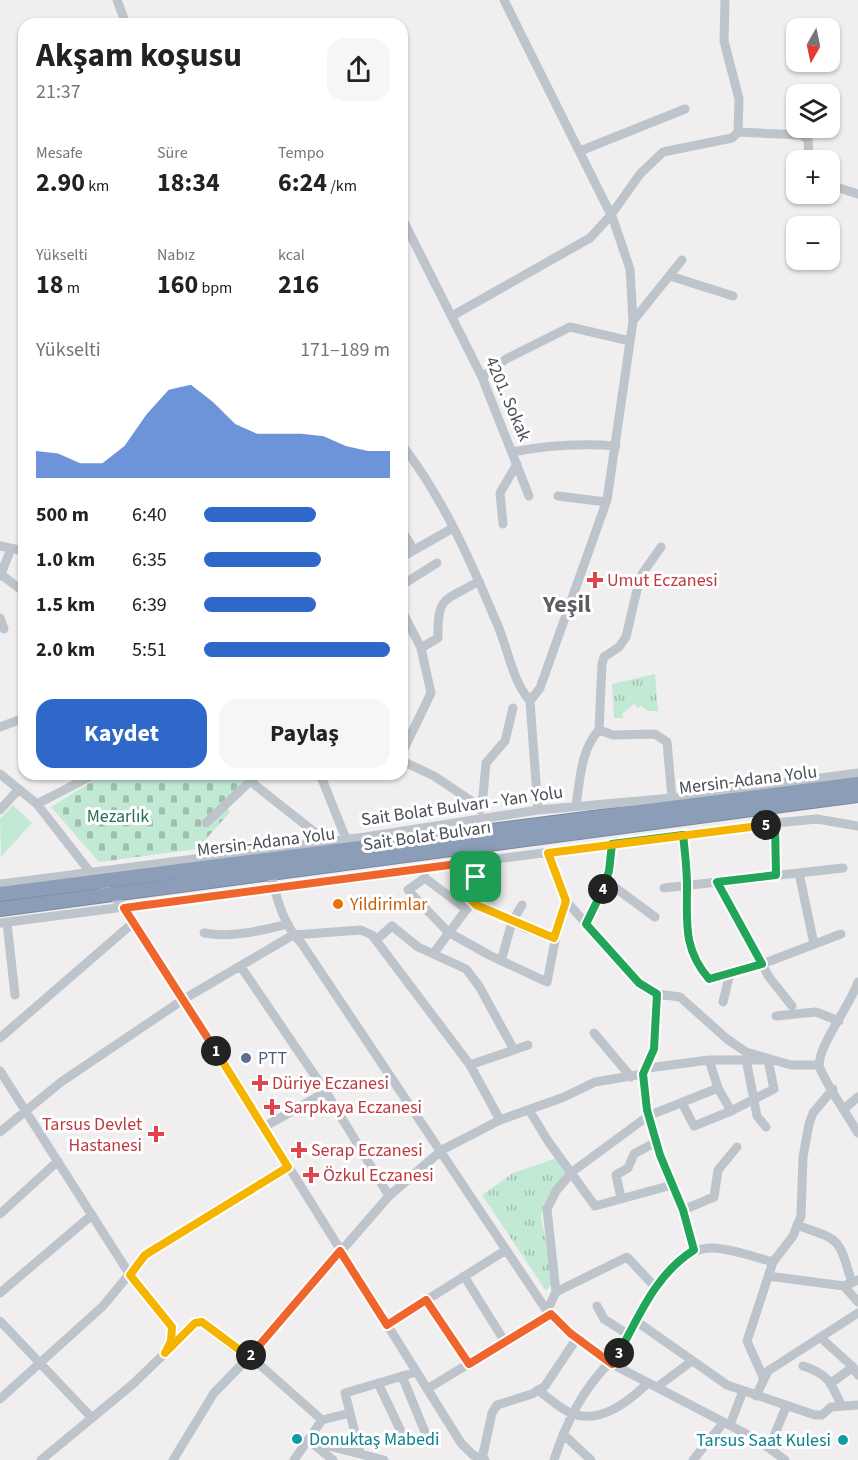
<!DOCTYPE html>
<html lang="tr">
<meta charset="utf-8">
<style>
body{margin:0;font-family:"Source Sans 3",sans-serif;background:#f6f6f6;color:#222;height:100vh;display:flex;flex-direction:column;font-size:22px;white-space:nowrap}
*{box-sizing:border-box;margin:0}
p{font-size:20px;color:#767676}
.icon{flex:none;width:33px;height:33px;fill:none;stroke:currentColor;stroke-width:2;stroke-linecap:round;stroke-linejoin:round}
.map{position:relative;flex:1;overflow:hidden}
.details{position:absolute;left:18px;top:18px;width:390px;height:762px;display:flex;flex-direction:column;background:#fff;border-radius:18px;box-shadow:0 2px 4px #0004}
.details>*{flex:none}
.needle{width:39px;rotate:189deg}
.tools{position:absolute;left:786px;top:18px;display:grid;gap:12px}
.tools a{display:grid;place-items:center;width:54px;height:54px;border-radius:12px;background:#fff;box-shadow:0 2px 4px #0004;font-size:30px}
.pin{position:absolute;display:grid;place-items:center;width:51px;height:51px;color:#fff;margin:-26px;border-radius:12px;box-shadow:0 3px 9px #0006}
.km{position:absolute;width:30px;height:30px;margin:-15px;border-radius:50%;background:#222;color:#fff;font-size:16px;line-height:30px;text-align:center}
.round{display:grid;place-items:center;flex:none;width:63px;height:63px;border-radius:18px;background:#f6f6f6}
.head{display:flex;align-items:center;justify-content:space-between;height:102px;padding:0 18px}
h1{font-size:33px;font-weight:700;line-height:45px}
.stats{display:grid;grid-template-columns:repeat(3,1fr);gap:9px;height:102px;padding:6px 18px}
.stats div{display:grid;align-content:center}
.stats b{font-size:26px;font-weight:700}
.stats small{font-size:16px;font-weight:400}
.stats p{font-size:16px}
.chart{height:168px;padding:12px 18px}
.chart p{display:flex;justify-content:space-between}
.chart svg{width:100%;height:108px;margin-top:6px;fill:#3068c9;opacity:.7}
.cta{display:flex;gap:12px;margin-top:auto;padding:12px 18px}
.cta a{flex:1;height:69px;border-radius:18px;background:#3068c9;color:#fff;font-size:24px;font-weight:700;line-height:69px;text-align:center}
.cta a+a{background:#f6f6f6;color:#222}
ul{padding:0 18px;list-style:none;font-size:20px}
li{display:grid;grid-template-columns:96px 72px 1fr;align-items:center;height:45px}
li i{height:15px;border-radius:8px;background:#3068c9}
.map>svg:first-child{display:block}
.green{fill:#c2e9d4}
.cemetery{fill:url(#cemetery-stones)}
.park{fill:url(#park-tufts)}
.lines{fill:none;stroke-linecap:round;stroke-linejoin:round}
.highway-casing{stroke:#7789a2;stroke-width:16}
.minor{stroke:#bec4cb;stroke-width:9}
.highway{stroke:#8c9eb7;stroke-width:14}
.split-1-casing{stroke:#fff;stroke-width:12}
.split-2-casing{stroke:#fff;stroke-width:12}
.split-3-casing{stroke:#fff;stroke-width:12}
.split-4-casing{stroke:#fff;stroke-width:12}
.split-5-casing{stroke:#fff;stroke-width:12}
.split-6-casing{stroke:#fff;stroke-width:12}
.split-1{stroke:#f0652b;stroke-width:8}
.split-2{stroke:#f5b400;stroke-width:8}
.split-3{stroke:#f0652b;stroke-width:8}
.split-4{stroke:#22a559;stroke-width:8}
.split-5{stroke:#22a559;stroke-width:8}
.split-6{stroke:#f5b400;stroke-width:8}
.health-dot{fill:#e0444e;stroke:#fff;stroke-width:2}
.food-dot{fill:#e8710a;stroke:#fff;stroke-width:2}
.service-dot{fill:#5c6f8a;stroke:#fff;stroke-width:2}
.culture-dot{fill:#0f9aa8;stroke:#fff;stroke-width:2}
.labels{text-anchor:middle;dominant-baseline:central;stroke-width:6;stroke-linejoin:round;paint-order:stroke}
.street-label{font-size:18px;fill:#495059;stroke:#fff}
.health-label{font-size:18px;fill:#be3a42;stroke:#fff;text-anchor:start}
.park-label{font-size:18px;fill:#237150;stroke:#fff}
.food-label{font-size:18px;fill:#c56008;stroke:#fff;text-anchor:start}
.service-label{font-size:18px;fill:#4e5e75;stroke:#fff;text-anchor:start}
.culture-label{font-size:18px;fill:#0d838f;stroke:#fff;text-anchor:start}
.district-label{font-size:24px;font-weight:bold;fill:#5c5e62;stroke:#fff}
</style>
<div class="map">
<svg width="858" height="1460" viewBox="0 0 858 1460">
<defs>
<pattern id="cemetery-stones" width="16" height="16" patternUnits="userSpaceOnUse" patternTransform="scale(1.5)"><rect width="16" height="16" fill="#c2e9d4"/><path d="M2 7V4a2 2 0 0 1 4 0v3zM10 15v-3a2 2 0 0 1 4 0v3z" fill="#a0bfaf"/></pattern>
<pattern id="park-tufts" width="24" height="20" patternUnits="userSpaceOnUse" patternTransform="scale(1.5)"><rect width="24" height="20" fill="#c2e9d4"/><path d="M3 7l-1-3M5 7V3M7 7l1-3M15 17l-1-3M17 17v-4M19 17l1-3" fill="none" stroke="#a0bfaf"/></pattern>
</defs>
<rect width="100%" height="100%" fill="#f0eeee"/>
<path class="green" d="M13,805L32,823L1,857L0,819Z"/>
<path class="cemetery" d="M104,774H251L223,803L230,812L197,849L99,862L51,807Z"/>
<path class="park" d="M655,674L658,711H648L641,706L638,708L634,704L622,714L624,718H614L612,684Z
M557,1158L565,1173L546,1201L541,1216L551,1268V1285L546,1291L482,1195L513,1173Z"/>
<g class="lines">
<defs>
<path id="highway" d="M0,894L858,784
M0,909L858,795"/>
</defs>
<use href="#highway" class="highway-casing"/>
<path class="minor" d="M117,0L126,24
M504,0L613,219L630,269L633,321L607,500L540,688L530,701
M738,132L801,135L808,139L809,160
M580,151L685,109
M830,185L858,194
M402,218L482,377L529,496
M670,276L733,296
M452,316L590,238L611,215L640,174L663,152L732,138L738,132L739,99L724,41L725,0
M633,321L682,260
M482,377L506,359L570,327L630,341
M402,445C444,499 472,564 498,626C509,652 512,680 530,701L538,810
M512,452C548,445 580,443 616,446
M558,496L606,502
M503,524L500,493L517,464
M402,531L414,550
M0,546L24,551
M661,547L640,577L626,637L619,647L604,657L602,664L599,730L613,735L655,734L667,742L672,798
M402,557L453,528
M2,575L24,592
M0,576L11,549
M402,585L437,563
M402,611L421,648L431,693L402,753
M0,618L4,629
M421,648L438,638C437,595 444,602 479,581
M0,727L24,718
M402,761L434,776L479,806L480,810
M0,774L37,804L90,872L124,908L184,999L461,1443L473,1455L485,1460
M320,774L346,839
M250,781L327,842
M37,804L95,774
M576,805C580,780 581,749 599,730
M479,806L483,796L486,763L505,741L513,708
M0,810L19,789
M206,823L258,774
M775,823V875
M683,835C685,852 687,869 687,887C687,923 684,949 709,979L762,964L841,934
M548,853L566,901L639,983L657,994L680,997L727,1039L746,1052L791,1065H819
M472,862L479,885L472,902L527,929L554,937
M424,872L425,878L466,909
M799,873L814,944
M271,875C277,900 284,926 302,944L547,1311L570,1333L612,1364L758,1440L785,1460
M425,878L408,890L448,932L491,956L547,982C553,953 556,929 566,901
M606,881L655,917
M717,882L769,977L792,1006
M0,884L365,837L538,810L672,798L858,773
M664,888L843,868
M0,923L775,823L817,819L858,826
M7,923L15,995
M586,924L609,871L612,844
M204,933C233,938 259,931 288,924
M376,940L392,926L418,947L466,969L479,986L514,1050
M433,954L472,902
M501,961L512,922L522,905
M241,967L326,1092L389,1196
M858,982C852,1003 814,1051 820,1068C829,1090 846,1112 858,1133
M657,994L654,1049L643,1074L647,1110L660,1155L683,1210L694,1250
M723,1002L730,973
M776,1016L816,1012L839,1021
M594,1033L631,1077
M0,1038L134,922
M746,1059L757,1116L766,1127
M709,1060L718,1088L731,1111
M470,1065L528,1045
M648,1068L709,1060H768L774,1089L731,1111L694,1126L682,1103
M0,1071L130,1275L172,1327L171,1341L165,1353L133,1384L41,1460
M844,1109L858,1097
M529,1110L548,1141L595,1206L672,1185
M264,1127L326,1092
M0,1132L61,1082L184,999L293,935L361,930L372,935L470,1065L500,1120
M621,1198L616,1175L628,1168L634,1154L656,1142
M683,1210L714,1197L718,1170L737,1147
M0,1214L58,1161
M797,1225C842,1241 838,1237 852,1283
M464,1276L505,1342
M768,1276L844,1286L858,1280
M844,1286L858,1302
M556,1292L547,1209L556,1191L572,1172L648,1116L718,1088
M0,1293L92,1215
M426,1300L469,1363
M597,1306L604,1319L629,1335
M547,1311L556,1292L627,1257L655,1287
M0,1321L92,1418
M636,1321L727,1385L815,1415H822L831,1407L858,1405
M387,1325L506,1250
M821,1338L853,1367L858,1375
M169,1350L195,1323L202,1322L231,1346L260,1365L322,1420L294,1460
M612,1364C633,1327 664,1245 714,1248C733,1249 754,1257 773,1262
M803,1366C828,1374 831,1382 841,1405
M402,1376L427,1437
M763,1377L747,1341L773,1262L793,1236L801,1216L803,1157L809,1124L813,1113L833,1089
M378,1383L406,1442
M831,1383L853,1367
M657,1387L692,1361
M427,1389L551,1314
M538,1390C549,1398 561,1410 573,1414C602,1424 630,1400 648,1383
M756,1396L768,1371L858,1313
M0,1399L103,1306L145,1255L288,1167
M322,1420L350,1413
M730,1425L743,1391
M563,1434L591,1460
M309,1441L384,1460
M312,1443L333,1460
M769,1448L786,1407
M360,1453L345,1393L416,1372
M482,1459L492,1413L497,1405L532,1394L545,1386L577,1338
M173,1460L214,1393L249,1357L389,1196L442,1150L500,1120L564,1097L595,1082L643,1074
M554,1460C566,1423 582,1390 610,1362
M693,1460L724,1422"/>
<use href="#highway" class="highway"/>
</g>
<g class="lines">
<defs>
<path id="split-1" d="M216,1051L124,908L472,862L476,877"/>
<path id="split-2" d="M216,1051L288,1167L145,1255L130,1275L172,1327L171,1341L165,1353L195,1323L202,1322L249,1357L251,1355"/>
<path id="split-3" d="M251,1355L340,1251L387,1325L426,1300L469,1364L551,1314L570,1333L612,1364L619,1353"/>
<path id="split-4" d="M603,889L586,924L639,983L657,994L654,1049L643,1074L647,1110L660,1155L683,1210L694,1250C656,1274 640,1314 619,1353"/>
<path id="split-5" d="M603,889L609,871L612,844L683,835C685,852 687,869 687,886C687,923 683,949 709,979L762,964L717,882L776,875L775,823L766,825"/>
<path id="split-6" d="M476,877L479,889L471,900L476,905L554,938L566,901L548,853L766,825"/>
</defs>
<use href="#split-1" class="split-1-casing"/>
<use href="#split-2" class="split-2-casing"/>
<use href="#split-3" class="split-3-casing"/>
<use href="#split-4" class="split-4-casing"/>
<use href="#split-5" class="split-5-casing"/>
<use href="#split-6" class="split-6-casing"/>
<use href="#split-1" class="split-1"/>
<use href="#split-2" class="split-2"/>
<use href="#split-3" class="split-3"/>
<use href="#split-4" class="split-4"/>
<use href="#split-5" class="split-5"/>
<use href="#split-6" class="split-6"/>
</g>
<g class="health-dot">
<path d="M592 571h6v6h6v6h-6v6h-6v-6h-6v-6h6z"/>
<path d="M257 1074h6v6h6v6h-6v6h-6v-6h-6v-6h6z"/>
<path d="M269 1098h6v6h6v6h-6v6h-6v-6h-6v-6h6z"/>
<path d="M153 1125h6v6h6v6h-6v6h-6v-6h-6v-6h6z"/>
<path d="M296 1141h6v6h6v6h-6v6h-6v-6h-6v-6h6z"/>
<path d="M308 1166h6v6h6v6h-6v6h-6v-6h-6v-6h6z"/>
</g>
<circle class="food-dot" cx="338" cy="904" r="6"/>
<circle class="service-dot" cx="246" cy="1058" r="6"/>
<g class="culture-dot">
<circle cx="297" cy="1439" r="6"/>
<circle cx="843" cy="1440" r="6"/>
</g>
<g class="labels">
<g class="street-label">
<text transform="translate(508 399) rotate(67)">4201. Sokak</text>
<text transform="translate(748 780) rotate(-7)">Mersin-Adana Yolu</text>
<text transform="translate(462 806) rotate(-8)">Sait Bolat Bulvarı - Yan Yolu</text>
<text transform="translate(427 836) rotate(-8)">Sait Bolat Bulvarı</text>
<text transform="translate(266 842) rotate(-7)">Mersin-Adana Yolu</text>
</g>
<g class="health-label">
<text x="607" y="580">Umut Eczanesi</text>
<text x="272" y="1083">Düriye Eczanesi</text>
<text x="284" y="1107">Sarpkaya Eczanesi</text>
<text x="142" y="1124" text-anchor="end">Tarsus Devlet<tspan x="142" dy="21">Hastanesi</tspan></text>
<text x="311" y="1150">Serap Eczanesi</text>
<text x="323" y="1175">Özkul Eczanesi</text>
</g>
<g class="park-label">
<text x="118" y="816">Mezarlık</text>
</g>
<g class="food-label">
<text x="350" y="904">Yildirimlar</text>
</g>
<g class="service-label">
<text x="258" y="1058">PTT</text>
</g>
<g class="culture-label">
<text x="309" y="1439">Donuktaş Mabedi</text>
<text x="831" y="1440" text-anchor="end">Tarsus Saat Kulesi</text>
</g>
<g class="district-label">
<text x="567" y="604">Yeşil</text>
</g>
</g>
</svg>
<div class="tools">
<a><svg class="needle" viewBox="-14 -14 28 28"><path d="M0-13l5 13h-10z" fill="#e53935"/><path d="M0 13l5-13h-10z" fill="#767676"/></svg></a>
<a><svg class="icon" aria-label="layers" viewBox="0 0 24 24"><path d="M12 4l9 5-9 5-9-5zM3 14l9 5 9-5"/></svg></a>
<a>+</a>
<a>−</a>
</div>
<div class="pin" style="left:476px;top:877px;background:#1e9e55"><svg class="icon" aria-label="arrive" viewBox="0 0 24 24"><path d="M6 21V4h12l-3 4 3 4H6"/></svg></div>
<b class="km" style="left:216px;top:1051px">1</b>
<b class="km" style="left:251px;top:1355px">2</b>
<b class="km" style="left:619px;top:1353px">3</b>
<b class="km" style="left:603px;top:889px">4</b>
<b class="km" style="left:766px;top:825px">5</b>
<section class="details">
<div class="head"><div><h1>Akşam koşusu</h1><p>21:37</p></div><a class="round"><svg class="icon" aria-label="share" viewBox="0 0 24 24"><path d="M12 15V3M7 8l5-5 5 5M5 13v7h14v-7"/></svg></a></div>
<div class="stats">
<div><p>Mesafe</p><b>2.90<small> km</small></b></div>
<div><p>Süre</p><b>18:34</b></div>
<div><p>Tempo</p><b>6:24<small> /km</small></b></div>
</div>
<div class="stats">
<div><p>Yükselti</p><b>18<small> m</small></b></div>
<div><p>Nabız</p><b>160<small> bpm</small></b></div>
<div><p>kcal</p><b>216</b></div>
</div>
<div class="chart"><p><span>Yükselti</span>171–189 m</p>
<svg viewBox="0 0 160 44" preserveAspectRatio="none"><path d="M0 44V33L10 34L20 38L30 38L40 31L50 18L60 8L70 6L80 13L90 22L100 26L110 26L120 26L130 27L140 31L150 33L160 33V44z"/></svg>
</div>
<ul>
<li><b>500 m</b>6:40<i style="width:60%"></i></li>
<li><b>1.0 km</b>6:35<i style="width:63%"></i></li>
<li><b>1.5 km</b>6:39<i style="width:60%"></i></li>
<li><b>2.0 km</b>5:51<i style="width:100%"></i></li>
</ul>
<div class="cta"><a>Kaydet</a><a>Paylaş</a></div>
</section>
</div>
